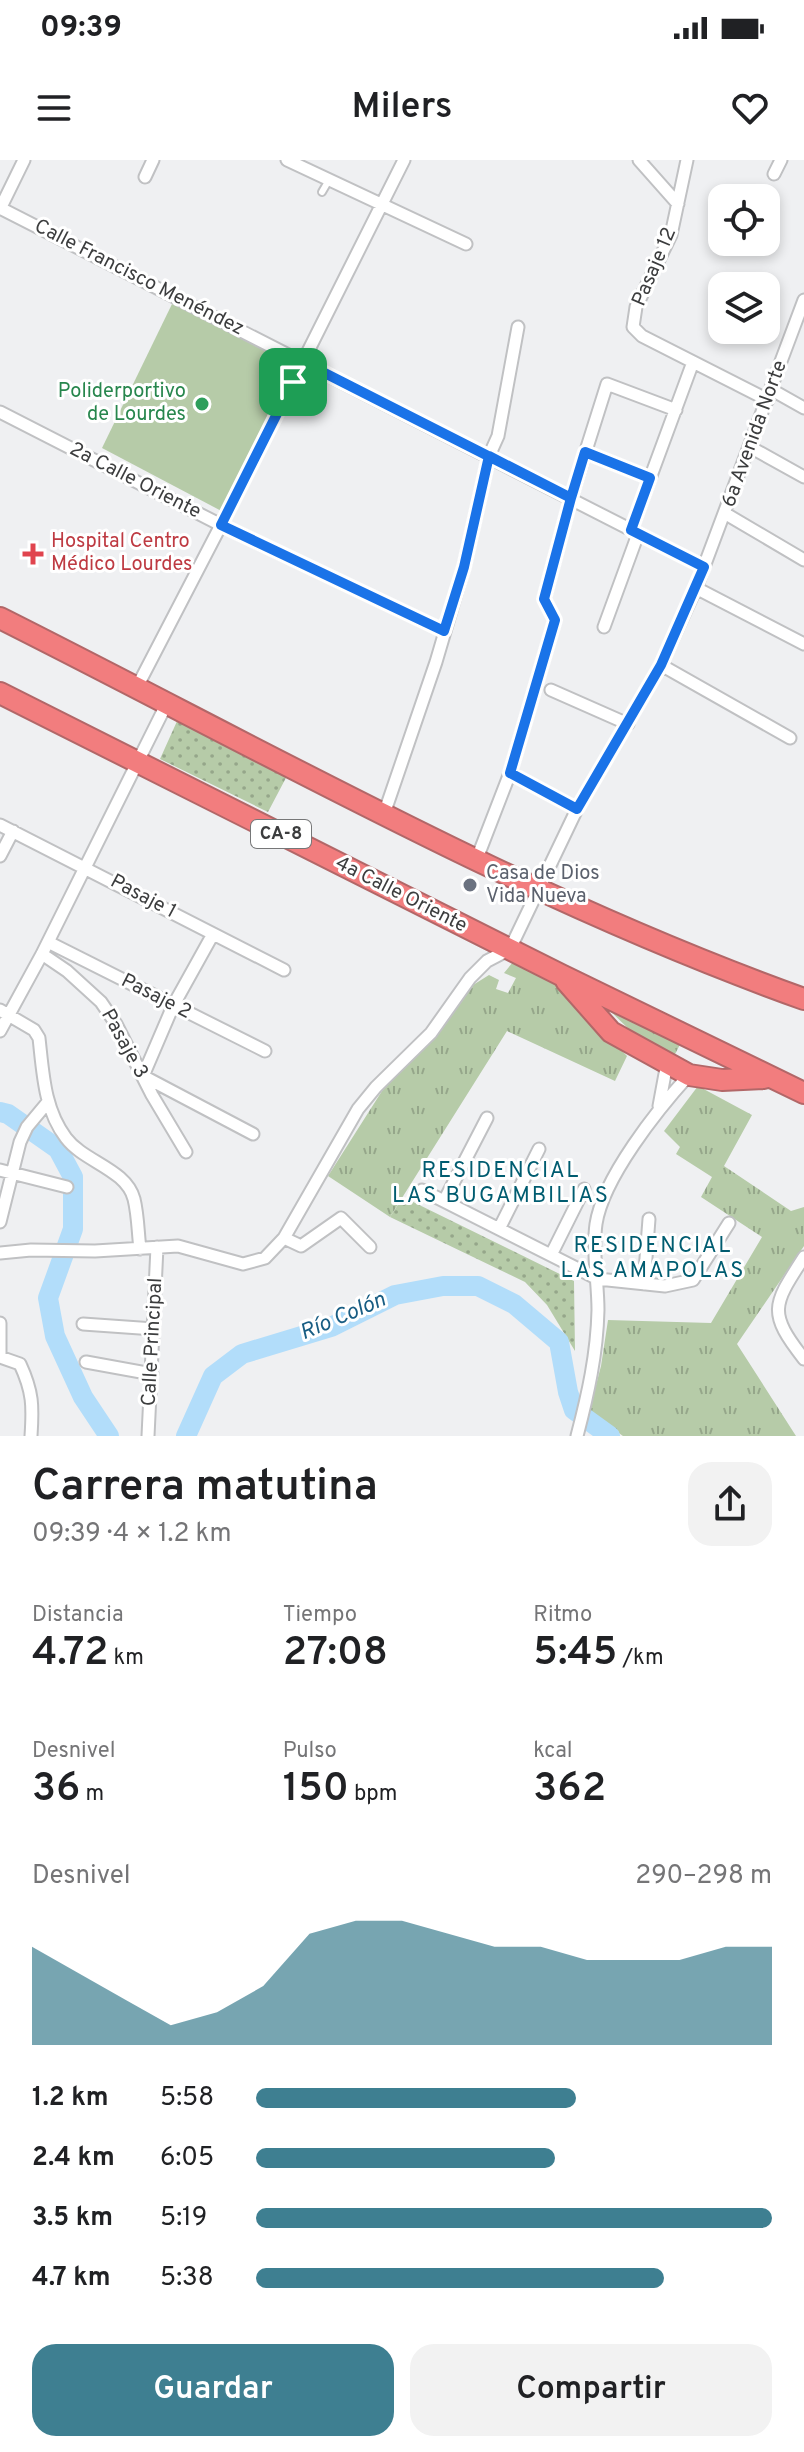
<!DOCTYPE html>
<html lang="es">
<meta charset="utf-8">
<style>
body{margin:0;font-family:Overpass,sans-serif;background:#f2f2f2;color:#202124;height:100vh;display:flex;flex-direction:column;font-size:30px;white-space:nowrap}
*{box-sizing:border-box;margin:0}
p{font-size:26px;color:#757577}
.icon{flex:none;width:44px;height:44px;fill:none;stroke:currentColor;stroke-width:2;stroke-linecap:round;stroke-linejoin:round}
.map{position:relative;height:1276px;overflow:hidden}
.sheet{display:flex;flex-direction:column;background:#fff;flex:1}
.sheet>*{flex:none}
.buttons{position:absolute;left:708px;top:24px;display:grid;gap:16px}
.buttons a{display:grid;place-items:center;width:72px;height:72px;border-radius:16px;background:#fff;box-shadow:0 4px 12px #0003;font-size:40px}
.pin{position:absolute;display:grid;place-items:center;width:68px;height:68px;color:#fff;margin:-34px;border-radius:16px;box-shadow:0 4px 12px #0006}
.round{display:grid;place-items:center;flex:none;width:84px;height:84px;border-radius:24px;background:#f2f2f2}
.headline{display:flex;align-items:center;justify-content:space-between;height:136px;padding:0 32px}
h1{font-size:44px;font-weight:600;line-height:60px}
.metrics{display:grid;grid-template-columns:repeat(3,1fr);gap:12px;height:136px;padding:8px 32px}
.metrics div{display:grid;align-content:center}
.metrics b{font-size:40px;font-weight:600}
.metrics small{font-size:22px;font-weight:400}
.metrics p{font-size:22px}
.chart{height:224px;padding:16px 32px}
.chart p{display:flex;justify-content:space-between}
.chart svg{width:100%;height:144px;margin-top:8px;fill:#3e7f91;opacity:.7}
.primary-button{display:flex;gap:16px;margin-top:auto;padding:16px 32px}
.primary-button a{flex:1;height:92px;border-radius:24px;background:#3e7f91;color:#fff;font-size:32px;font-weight:600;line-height:92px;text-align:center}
.primary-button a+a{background:#f2f2f2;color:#202124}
ul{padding:0 32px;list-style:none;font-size:26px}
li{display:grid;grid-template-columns:128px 96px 1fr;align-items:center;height:60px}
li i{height:20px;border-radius:10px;background:#3e7f91}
.status{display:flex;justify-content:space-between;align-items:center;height:56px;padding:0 40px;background:#fff;direction:ltr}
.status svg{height:22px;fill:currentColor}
header{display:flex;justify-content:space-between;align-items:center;height:104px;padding:0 32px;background:#fff;font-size:36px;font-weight:600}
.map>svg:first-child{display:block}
.grass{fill:url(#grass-tufts)}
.park{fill:url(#park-dots)}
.pitch{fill:#b6cba8}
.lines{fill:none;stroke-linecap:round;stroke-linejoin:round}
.river{stroke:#b2ddfa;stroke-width:20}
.lane-casing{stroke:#c0c1c3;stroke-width:10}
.street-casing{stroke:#c0c1c3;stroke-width:15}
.highway-casing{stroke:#b26768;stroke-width:24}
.lane{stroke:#fff;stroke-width:6}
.street{stroke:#fff;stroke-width:11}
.highway{stroke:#f27d7e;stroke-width:20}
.route-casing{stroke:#fff;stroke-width:16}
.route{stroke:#1a73e8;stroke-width:10}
.leisure-dot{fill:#2e9e5b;stroke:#fff;stroke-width:3}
.health-dot{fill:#e0444e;stroke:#fff;stroke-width:3}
.worship-dot{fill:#6b7280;stroke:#fff;stroke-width:3}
.labels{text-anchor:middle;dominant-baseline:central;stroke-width:6;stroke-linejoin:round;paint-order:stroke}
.shield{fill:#fff;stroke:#767778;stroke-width:2}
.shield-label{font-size:18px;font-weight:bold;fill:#3c3d3e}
.street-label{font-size:20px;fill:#3c3d3e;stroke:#fff}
.leisure-label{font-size:20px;fill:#27864d;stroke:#fff;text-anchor:end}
.health-label{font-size:20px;fill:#be3a42;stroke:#fff;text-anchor:start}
.worship-label{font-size:20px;fill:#5b616d;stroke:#fff;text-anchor:start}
.neighbourhood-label{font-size:22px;letter-spacing:2px;fill:#005c70;stroke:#fff}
.water-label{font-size:22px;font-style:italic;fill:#185d83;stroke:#fff}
</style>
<div class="status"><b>09:39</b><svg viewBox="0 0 49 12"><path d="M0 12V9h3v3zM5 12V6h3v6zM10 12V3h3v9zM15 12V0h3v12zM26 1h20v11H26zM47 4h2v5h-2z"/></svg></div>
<header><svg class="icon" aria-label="menu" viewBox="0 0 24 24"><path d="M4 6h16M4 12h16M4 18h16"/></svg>Milers<svg class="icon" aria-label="heart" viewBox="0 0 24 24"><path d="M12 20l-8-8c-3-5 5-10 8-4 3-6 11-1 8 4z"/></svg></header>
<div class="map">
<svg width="804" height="1276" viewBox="0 0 804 1276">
<defs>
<pattern id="grass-tufts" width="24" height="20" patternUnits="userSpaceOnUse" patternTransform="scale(2)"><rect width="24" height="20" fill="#b6cba8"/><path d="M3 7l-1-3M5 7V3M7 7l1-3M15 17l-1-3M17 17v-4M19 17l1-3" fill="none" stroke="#95a68a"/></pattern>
<pattern id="park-dots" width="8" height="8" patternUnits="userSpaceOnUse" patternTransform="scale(2)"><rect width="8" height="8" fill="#b6cba8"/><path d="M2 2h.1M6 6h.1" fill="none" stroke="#95a68a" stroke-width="1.8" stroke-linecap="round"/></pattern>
</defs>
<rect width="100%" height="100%" fill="#eff0f2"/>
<path class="grass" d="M513,802L553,822L627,896L615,921L507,871L390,1057L328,1016L382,931L433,877L473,825L489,815L499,820L496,829L508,833L516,818L504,813Z
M602,843L684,877L674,896L639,879Z
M698,926L752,955L724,1006L791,1051L804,1047V1086L737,1184L796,1276H623L589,1252L601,1206L608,1160L711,1163L762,1077L701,1037L712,1017L676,994L680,987L664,971Z"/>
<path class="park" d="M178,559L288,614L268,652L160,599Z
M403,1037L574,1121L575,1191L547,1145L525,1122L390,1057Z"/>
<path class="pitch" d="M172,144L300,200L229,355L102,288Z"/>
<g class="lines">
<path class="river" d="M0,952L8,954L58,989L73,1017V1069L48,1138L55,1176L83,1237L109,1276
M186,1276L213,1216L242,1194L331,1167L395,1135L443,1126H478L514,1144L559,1182L568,1232L574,1250L610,1276"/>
<defs>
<path id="lane" d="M322,32L329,20"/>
<path id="street" d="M287,0L466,84
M639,0L678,44
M687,0L671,75L636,147L633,167L642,176L768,240
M774,14L781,0
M145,17L153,0
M0,48L704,407
M0,49L24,0
M772,230L804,248
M0,252L221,365L444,471
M750,287L804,317
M585,292L650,318
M726,354L804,400
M631,370L693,202
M696,428L804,484
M604,467L638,374
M661,505L790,578
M137,527L221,365L404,0
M551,530L628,564
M510,613L577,649
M384,654L436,502L464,407L489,296L498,276L518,167
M0,665L284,810
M0,696L13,671
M476,701L510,613L555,460L544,439L571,338L607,224L676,250
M213,774L173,846L143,916L253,974
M48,782L265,891
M42,794L67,811L101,842L116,864L152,935L186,992
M0,850L34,870L39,878C43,913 44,949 66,978C84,1002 126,1009 134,1039C138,1055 138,1073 140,1089
M0,871L42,794L167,543
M659,946L667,903
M0,1010L67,1027
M422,1030L598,1119L665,1126L693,1120L729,1063
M444,1041L487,958
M0,1062L20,982L27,967L47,943
M500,1067L539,989
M284,1078L301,1086L341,1058L370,1087
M0,1093L31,1090L95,1091L178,1086L243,1104L265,1098L284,1078L358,949L376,927L431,873L470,818L487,801L510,789L577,649L661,505L696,428L804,140
M552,1093L584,1029
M804,1097C773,1145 767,1152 804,1199
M644,1124L649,1059
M0,1163V1197L20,1204C33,1232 33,1246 31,1276
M83,1164L154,1169
M86,1202L152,1214
M148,1276L157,1087
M577,1276C588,1234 597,1194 598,1150C598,1122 592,1092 596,1064C603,1018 658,949 689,915"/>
<path id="highway" d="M0,458C265,591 524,739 804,839
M0,533L561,815L804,933
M566,821L611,872L689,915L722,920L764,918"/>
</defs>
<use href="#lane" class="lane-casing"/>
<use href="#street" class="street-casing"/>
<use href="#highway" class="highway-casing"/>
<use href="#lane" class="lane"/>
<use href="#street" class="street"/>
<use href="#highway" class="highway"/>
</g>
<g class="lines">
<defs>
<path id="route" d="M293,222L303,202L571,338L544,439L555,460L510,613L577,649L661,505L704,407L631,370L650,318L585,292L571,338L489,296L464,407L444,471L221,365L293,222"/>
</defs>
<use href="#route" class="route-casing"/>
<use href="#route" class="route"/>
</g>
<circle class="leisure-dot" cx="202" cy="244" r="8"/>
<path class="health-dot" d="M29 382h8v8h8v8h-8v8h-8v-8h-8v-8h8z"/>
<circle class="worship-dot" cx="470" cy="725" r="8"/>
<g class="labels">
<rect class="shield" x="251" y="660" width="60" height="28" rx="6"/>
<g class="shield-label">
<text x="281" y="674">CA-8</text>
</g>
<g class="street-label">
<text transform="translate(655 107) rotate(-67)">Pasaje 12</text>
<text transform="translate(139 118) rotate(27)">Calle Francisco Menéndez</text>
<text transform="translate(755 274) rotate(-70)">6a Avenida Norte</text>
<text transform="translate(135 321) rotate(27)">2a Calle Oriente</text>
<text transform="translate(401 735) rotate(27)">4a Calle Oriente</text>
<text transform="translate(143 737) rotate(28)">Pasaje 1</text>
<text transform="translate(156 837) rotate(27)">Pasaje 2</text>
<text transform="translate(124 884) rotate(61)">Pasaje 3</text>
<text transform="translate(153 1182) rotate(-87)">Calle Principal</text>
</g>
<g class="leisure-label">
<text x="186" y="232">Poliderportivo<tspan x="186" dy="23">de Lourdes</tspan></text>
</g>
<g class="health-label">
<text x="51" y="382">Hospital Centro<tspan x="51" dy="23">Médico Lourdes</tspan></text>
</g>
<g class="worship-label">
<text x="486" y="714">Casa de Dios<tspan x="486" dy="23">Vida Nueva</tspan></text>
</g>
<g class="neighbourhood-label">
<text x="501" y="1011">RESIDENCIAL<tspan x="501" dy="25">LAS BUGAMBILIAS</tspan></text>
<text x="653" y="1086">RESIDENCIAL<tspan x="653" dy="25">LAS AMAPOLAS</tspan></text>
</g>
<g class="water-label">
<text transform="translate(343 1157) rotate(-23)">Río Colón</text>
</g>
</g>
</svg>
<div class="buttons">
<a><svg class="icon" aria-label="locate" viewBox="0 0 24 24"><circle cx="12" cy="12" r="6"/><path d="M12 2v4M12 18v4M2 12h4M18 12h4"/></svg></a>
<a><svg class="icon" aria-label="layers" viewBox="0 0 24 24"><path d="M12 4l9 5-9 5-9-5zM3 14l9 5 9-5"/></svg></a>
</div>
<div class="pin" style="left:293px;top:222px;background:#1e9e55"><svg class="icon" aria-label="arrive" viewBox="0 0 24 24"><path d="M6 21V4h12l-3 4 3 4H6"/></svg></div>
</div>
<section class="sheet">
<div class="headline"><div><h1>Carrera matutina</h1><p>09:39 · 4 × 1.2 km</p></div><a class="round"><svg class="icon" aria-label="share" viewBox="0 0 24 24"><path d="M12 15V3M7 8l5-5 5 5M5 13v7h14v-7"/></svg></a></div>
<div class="metrics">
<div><p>Distancia</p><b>4.72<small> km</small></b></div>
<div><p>Tiempo</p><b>27:08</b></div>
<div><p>Ritmo</p><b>5:45<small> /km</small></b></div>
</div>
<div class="metrics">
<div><p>Desnivel</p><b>36<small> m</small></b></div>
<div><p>Pulso</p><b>150<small> bpm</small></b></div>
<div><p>kcal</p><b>362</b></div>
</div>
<div class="chart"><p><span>Desnivel</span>290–298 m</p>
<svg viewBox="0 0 160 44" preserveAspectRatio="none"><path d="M0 44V14L10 22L20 30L30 38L40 34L50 26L60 10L70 6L80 6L90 10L100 14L110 14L120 18L130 18L140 18L150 14L160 14V44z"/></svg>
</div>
<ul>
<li><b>1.2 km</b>5:58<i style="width:62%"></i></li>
<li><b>2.4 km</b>6:05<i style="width:58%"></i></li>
<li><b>3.5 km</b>5:19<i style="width:100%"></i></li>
<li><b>4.7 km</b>5:38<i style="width:79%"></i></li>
</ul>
<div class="primary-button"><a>Guardar</a><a>Compartir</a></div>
</section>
